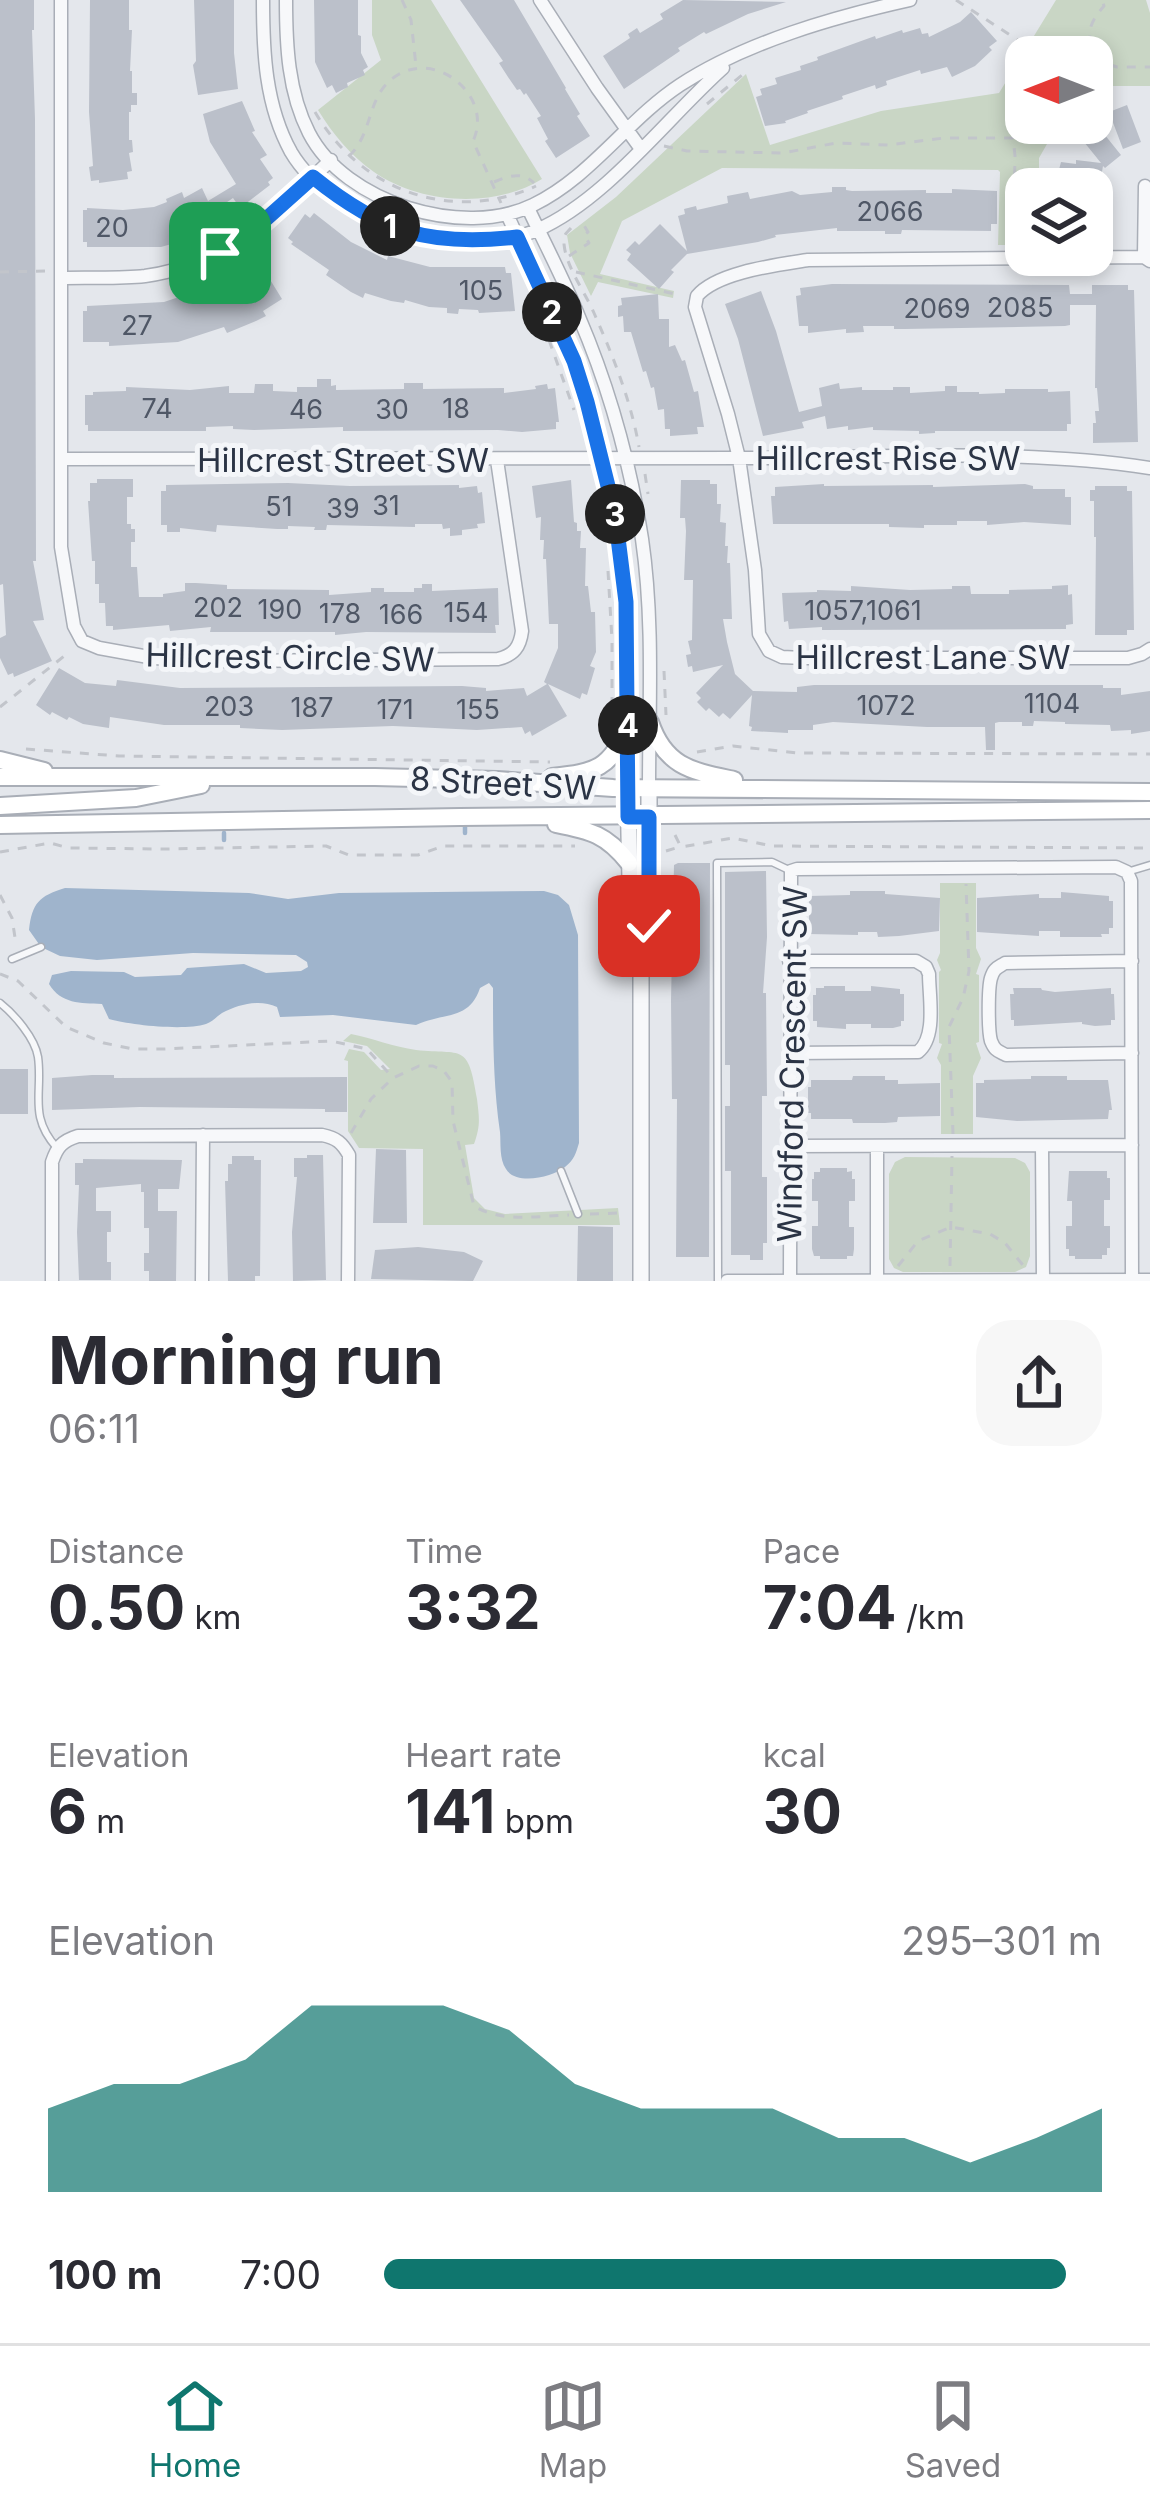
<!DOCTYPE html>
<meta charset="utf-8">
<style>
body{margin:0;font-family:Inter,sans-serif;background:#f7f7f7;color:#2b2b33;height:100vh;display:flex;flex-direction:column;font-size:45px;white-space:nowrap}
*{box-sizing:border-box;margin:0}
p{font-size:39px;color:#7c7c81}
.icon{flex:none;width:66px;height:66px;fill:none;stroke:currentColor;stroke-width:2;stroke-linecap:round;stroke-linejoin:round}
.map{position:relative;height:1281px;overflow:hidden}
.side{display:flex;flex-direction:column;background:#fff;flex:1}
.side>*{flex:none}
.needle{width:78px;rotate:270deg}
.buttons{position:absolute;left:1005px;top:36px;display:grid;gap:24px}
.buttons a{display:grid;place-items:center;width:108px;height:108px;border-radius:24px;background:#fff;box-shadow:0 6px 18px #0003;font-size:60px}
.pin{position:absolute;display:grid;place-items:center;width:102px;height:102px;color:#fff;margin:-51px;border-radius:24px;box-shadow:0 6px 18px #0006}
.km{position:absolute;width:60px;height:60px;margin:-30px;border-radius:50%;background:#222;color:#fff;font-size:33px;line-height:60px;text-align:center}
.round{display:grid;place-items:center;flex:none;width:126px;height:126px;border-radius:36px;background:#f7f7f7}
.summary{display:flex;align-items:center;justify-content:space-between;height:204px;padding:0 48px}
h1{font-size:66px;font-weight:700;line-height:90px}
.figures{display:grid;grid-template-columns:repeat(3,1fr);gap:18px;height:204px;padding:12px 48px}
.figures div{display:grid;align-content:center}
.figures b{font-size:60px;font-weight:700}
.figures small{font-size:33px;font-weight:400}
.figures p{font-size:33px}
.chart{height:336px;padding:24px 48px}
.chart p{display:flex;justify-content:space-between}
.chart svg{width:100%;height:216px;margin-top:12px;fill:#0f766e;opacity:.7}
ul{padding:0 48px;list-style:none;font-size:39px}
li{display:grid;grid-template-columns:192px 144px 1fr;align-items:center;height:90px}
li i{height:30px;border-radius:15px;background:#0f766e}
.menu{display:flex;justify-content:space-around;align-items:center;height:168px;border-top:3px solid #e1e1e2;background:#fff;font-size:33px;color:#7c7c81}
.menu a{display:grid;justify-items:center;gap:6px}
.menu .active{color:#0f766e}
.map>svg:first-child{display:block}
.green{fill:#c9d6c5}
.water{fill:#9fb4cc}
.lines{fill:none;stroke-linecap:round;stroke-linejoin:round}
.stream{stroke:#9fb4cc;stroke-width:4.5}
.building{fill:#bbc0ca}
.service-casing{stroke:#a9aeb7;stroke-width:9}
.minor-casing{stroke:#a9aeb7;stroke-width:15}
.tertiary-casing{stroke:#a9aeb7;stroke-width:18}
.secondary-casing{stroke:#a9aeb7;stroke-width:20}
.path{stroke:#c2c5cb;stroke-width:3;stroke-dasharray:9 9;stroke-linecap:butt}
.service{stroke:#f7f8fa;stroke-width:6}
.minor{stroke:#f7f8fa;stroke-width:12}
.tertiary{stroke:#f7f8fa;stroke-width:15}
.secondary{stroke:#fff;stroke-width:16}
.route-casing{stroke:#fff;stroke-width:24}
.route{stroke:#1a73e8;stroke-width:15}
.labels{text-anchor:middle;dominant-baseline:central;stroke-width:10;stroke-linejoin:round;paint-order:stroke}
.number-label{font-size:27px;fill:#4f5766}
.street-label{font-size:33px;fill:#2b3445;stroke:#f4f6f9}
</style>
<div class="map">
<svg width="1150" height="1281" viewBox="0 0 1150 1281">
<rect width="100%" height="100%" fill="#e4e7ec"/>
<path class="green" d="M372,0H431L542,179C494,209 420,204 374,172C351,156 332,133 318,110L381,60L372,35Z
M1056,0H1146L1150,13V86H1110L1092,98V57H1026V123H1059L1039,158V189H1026V245H998L1000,172L998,170L722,168L622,221L600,274L674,291L673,298L598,282L591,296L570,253L567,235L616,197L746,74L770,145L881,111L999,93Z
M940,883H976V948L981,959L976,974L979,975V1042L976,1043L981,1058L973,1076V1134H941V1065L937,1058L942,1044L939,1043V972L941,970L937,960L940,953Z
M351,1034C372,1038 394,1047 416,1050C463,1055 468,1042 477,1099C479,1117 481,1125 474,1144L465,1145L474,1198L485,1209L505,1214L618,1208L620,1225H423V1149L359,1148L348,1131V1061L344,1060L349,1049L364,1052L381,1070L390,1069L367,1046L343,1041Z
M905,1157L1015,1158L1025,1163L1030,1172V1256L1026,1267L1015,1272H903L894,1268L889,1259V1174L895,1162Z"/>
<path class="water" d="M65,888L249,893L288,899L339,893L544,891L558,895L569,905L578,935L579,1143C576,1153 574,1160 565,1167C553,1177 516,1186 506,1169C499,1159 501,1143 500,1132C493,1084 493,1036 493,988L489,983L480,988C469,1021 444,1012 416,1025L333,1015L280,1017L277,1007C260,999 239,1004 222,1013C216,1017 212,1022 206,1024C184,1031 130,1025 109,1019L102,1004C80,1003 61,1004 49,984L52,975L71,971L124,972L135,977L181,975L187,968L244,964L266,973L301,971L308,967L307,962L296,955L193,953L97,960L60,956L41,947L29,930C32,903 39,896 65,888Z"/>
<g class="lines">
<path class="stream" d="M224,833V840
M465,833V827"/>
</g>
<path class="building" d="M0,0H34V30H32L35,119L36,561H33L44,620L33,621L52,661L14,677L13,673L8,675L0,658V638L6,635L3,584L0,585Z
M90,0H129V30H132L130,71H132V93H137V105H131V112H129V140H132L133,152L129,153L132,171L127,172L128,179L99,183V180L91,181L89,167L93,166L89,112Z
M194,0H234V53L238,89L198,95L193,65L196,61Z
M314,0H358V35L361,36V53L368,67L363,70L365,75L347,83L348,87L336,93L332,85L327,88L315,62Z
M460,0H514L566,88L565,89L580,114L577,116L590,136L556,158L545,141L548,139L537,118L541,116L526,93L524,95L520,89L517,90L508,77L499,63L503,61Z
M683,0L786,2L748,14L706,34L704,32L678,48L680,51L624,89L603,56L630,38L628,34L637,28L640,33L663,19L660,14Z
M971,12L997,41L989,47L992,50L975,66L952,77L947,67L921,74L920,70L886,81L887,85L876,89L875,85L842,96L843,99L807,111L808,113L785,121L786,123L765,126L756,97L762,95L760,89L777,84L775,78L801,70L800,66L818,60L817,57L875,36L876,39L902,30L903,33L920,28L922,34L928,33L929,37L960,22Z
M242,101L255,131L252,132L267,155L260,159L273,178L268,182L270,185L240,208L233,198L214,211L220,224L175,243L161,247H87V242H83V210H87V208L123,210L154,207L167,202L166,199L182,192L184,198L202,188L208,201L236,184L210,142L203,114Z
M1127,105L1141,142L1123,149L1109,112Z
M1092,119L1121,155L1105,168L1103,166L1099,189H1058L1059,181H1056L1061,162L1076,164V160L1101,163L1080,137L1087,132L1083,127L1092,123Z
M832,187H846V190L852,191L926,190V193H952V189L997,191V224H991V231L902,230L901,234H885V231H837V228L775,235L776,237L758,242L687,254L671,270L674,272L659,289L627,260L631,254L626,250L635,241L639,245L660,224L687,251L678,216L685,214L684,209L696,206L697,210L728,203L727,196L748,192L750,199L792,191L800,195L832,192Z
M314,213L351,242L387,260L388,256L430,267H505L506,273H511L515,311L479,313L478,310L459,309L458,314L447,313V308L429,307L405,300L404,303L391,301L365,293L363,298L351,292L326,275L329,270L291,244L293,242L288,238L305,214L310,218Z
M261,265L282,299L263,311L266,316L256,321L227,333L224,327L178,342L109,346V342H83V311H87V306L164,302L203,289L206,295L226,287Z
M832,284L1069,285L1070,294H1092V285H1128V290H1134L1138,442L1093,443V423H1096L1095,411H1099L1097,388H1095L1096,305H1070V325L1065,326L905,329H894V326H863L864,332L846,333V329L808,333V326H799L796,296L801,295L800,288Z
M761,291L776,331L799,412L822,406L819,388L839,383L840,389L862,387V390H893V387H910V393L945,391V386H957V392H979V394L1005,393V389H1048V392L1070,391L1071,424H1067V431H935V433L919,434V431L873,430V427L848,430V426L827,429L825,416L802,422L804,428L763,436L738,339L725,304Z
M658,294L659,319H669V347L675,345L682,361L685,360L694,392L698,391L704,427H697L698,434L670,436V429H665L664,409L658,410L654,387L651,388L646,371L643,372L631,332H624L623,316L618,317V306L622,305L621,298Z
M317,379H331V386L336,385V390L404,389V383H423V389L504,388V393L536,389L535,386L547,384L548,389L555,388L559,422H556V429L522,432L498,430L343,431V427L254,430L233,429V426L206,427V431H88V425H85V395H93V392L126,391V387L190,390L229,386V393H254L255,384H273V391L297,392V387H317Z
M97,479H133V497H127V524H131V529H135V542H131V567H137L139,597H163V594L185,591V583H196L227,585V589L329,590V595L371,592V588H384V592H414V588H422V584H432V591L498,588L499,625H495L496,633L366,632L335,635V632H210L211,627L170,631L169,625L113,630V626H106L105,603H99V584H95V561H92L88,501H90V483H97Z
M571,480L574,522L577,523V531H581L580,548H586L585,586H588L591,612H595L596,652L590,666L595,668L587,695L582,693L580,699L548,684L567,716L532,736L530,731L525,734L522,727L477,730L393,726L282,730L240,728V725H164L110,717L109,728L83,724L69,717L67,720L52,712L50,715L36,705L59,668L85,683L116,686L117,680L180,688L462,686L486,688V691L524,688L527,696L547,684L544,682L558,648V624H549L546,559H543L544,540H540L541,517L536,518L532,486Z
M681,480H710V484H717V504H721L720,522L726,523L725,546H728L727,563H730L732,619H723L727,642L735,674L753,691L797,692V687L814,685H1103V688H1121V695L1150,691V731L1131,734V730L1111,731L1110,725L1065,724V722L1034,721L1033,726H1022V722H999L995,723V750H986L985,727H927L833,722L813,725V730H788V733L751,731L752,727L749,726L752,695L730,719L723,713L719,717L709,708L706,711L697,702L701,698L696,693L723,665L693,672L692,666L688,667L686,655L691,654L688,641L692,640L693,580H684L686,531L685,518H680Z
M288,483L350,486L459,485V488L477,486L478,493L482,492L485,523L477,524L478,528L462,530V535L450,536V528L443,529L442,524H415V527L327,525L326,530H314L315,527L288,526V529H277L217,525L216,532L180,528V532H167V525H161V491H166V485Z
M824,484V486L933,485V487L1025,484L1033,486V489H1065V497H1071V525L1024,522L987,525V521H957V525H924V528L889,527V524H773L771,496H775V487Z
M1095,486H1127V491H1132L1134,630H1127V635H1095L1096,537H1094V501H1090V490H1095Z
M1068,585V595L1072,594L1073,624L1066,625V629L822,630V627L789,629L788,621L784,622L782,593L817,592V590L851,591V586L910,590L952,589V586H970L971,594H1009V590L1052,589V586Z
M678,863H710L709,1257H676L677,1099H672L671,1000L674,865Z
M766,871L767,937L763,993H766L767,1096H762V1177H767V1243H763V1260H750V1255H731V1171H725V1106H730V1065H725V872Z
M850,891H885V894L940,898L939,931L899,936L878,937L877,932H858V935L809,934V896L850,895Z
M1061,892L1109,896V901H1113V928H1109V934H1101L1102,937H1060V931H1039V936L977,932V898L1039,894V898H1061Z
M824,986H845V991H871V986L900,989V994H904V1021H901V1026L893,1028H871V1024H846V1029L817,1027V1021H813V995H816V988H824Z
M1013,988H1041L1042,990L1055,992L1111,988V994H1114L1115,1020H1111V1025L1095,1026L1082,1024V1022L1014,1026V1020H1011L1010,994H1014Z
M0,1069H28V1114H0Z
M92,1075H114V1078L347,1077V1112H325V1109L140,1107L52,1110V1078Z
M853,1076H885V1080H898V1084L940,1083V1116L898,1117L897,1122L885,1123H853L852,1119H811V1113H808V1087H811V1080H852Z
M1031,1076H1067V1080H1108L1112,1110H1109L1108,1119L1017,1121L976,1117V1083H984V1080L1031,1079Z
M376,1149L406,1150L407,1223H373Z
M307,1155H323L326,1280L293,1281L292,1232L297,1177H294V1158H307Z
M232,1156H254V1160H261L260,1276H255V1281H228L225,1181H228V1164H232Z
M83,1159L182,1160L179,1189H158V1211H177L176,1281H149V1271H144V1253H149V1228H144V1192H141V1184L96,1188V1211H111V1232H107V1262H111V1280H79L77,1232L79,1185H75V1163H83Z
M820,1168H847V1172L852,1171V1179H855V1201H849V1227H854V1249L853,1256H847V1259H820V1256H814L812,1249V1226H818V1201H812V1179H814V1172H820Z
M1069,1171H1107V1178H1110V1200H1104V1226H1110V1248H1107V1255H1102V1259H1075V1256H1069V1249H1066V1226H1072V1201H1067Z
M578,1226L613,1227V1281H577Z
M418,1247L464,1252L483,1261L473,1281L371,1279L375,1250Z"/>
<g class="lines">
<defs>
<path id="service" d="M1127,872L1150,865
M12,959L41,947
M0,1003C14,1014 35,1038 38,1057C43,1093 28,1116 57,1148
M561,1171L578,1214
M718,1281L717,863L772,862L791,871"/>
<path id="minor" d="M61,0V547L74,626L82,641L99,648L154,658L205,661L498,659C514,655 520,647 522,631L497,460
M263,0C263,51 265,105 291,152C332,222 464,262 537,230C606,200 667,118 723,68
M286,0C286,45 288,92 309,133C345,203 463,239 533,205C591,177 627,120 680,85C746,42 834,17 910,0
M540,0L597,88L641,149
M528,208C545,244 564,280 579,317C609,387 630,463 642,539C654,621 649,705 649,788
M507,214L574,361L587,402L615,515L626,602L628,788
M1144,257L1145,186
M1150,261L1144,257L808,260C777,265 717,272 697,296L695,307L728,414L739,458L755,570L759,634L769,651L782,657L803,658H1128L1142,654L1150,649
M61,278C89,277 118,279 145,276C227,265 273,214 331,160
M61,459C291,459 521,459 751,458C883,458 1019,448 1150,468
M789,961H916L926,967L929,974C929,997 937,1037 918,1052L790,1053
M1132,961L1005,963C997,968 994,968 991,978C988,988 988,1031 991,1041C995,1051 998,1051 1006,1055L1132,1053
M790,1146L1132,1145
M1042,1146L1043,1280
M52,1281V1162C57,1147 62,1141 78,1136L322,1135C337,1138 342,1143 349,1155L348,1281
M202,1281L203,1135
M727,1281L1150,1280
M790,1281L791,871L797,869L1116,867L1127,872L1131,881L1132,1280
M877,1281V1146"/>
<path id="tertiary" d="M628,788L631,926L641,948
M641,1281V948L649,926V788"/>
<path id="secondary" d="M650,722C665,767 692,771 734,780
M0,760L44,771
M0,777H375L497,780L613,788L1150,792
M552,777C596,772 610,769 628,727
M0,806L136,798L201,785
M556,824C591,831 606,834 629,863
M0,825L460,817L1150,810"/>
</defs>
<use href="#service" class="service-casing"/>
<use href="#minor" class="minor-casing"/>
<use href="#tertiary" class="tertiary-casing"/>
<use href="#secondary" class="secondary-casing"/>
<path class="path" d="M402,0L411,20L416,66
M956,0L1044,57
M1085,56L1094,52C1085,32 1091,21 1104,6L1102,0
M1092,59L1117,67H1150
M707,104L742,75
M315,112C361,191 452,224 536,186
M664,146L687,151L783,153L836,143L888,145L944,138H1013
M349,156C374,133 366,95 396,76C437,49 494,97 473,141L501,203
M494,182C508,176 522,171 534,183
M571,228C565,235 564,233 564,244C566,267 585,292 594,313C613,356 631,401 639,447
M1013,247L1015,156L1013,138L1026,108
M569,256L589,243L584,235L588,232L582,222
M0,272L46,271
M576,272L675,294
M549,340L574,410
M645,474L648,494
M608,571L612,640V723
M664,671L666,715
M0,707L68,653
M26,749L119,756L550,762
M697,752L733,746L797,753L1150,754
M675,835L681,847L733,838L772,846L1150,848
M666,851L679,847
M0,852L50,843L69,848L163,849L326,846L349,855H418L443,846H575
M0,895L12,918L16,944
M0,974L18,981L66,1027L104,1043L133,1049H163L331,1041L367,1049L393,1078
M351,1133L371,1099L393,1078L419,1066H433L444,1071L452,1082L453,1121L474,1206C502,1223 537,1216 569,1215
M953,1134L949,1027L963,998L969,971L966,884
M590,1214L620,1213
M898,1266L918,1241L951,1227L990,1234L1005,1243L1026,1269
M950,1266L952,1156"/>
<use href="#service" class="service"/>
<use href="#minor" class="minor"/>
<use href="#tertiary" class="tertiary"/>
<use href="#secondary" class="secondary"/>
</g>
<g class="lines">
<defs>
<path id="route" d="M220,253L247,236L313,177C381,232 429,247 517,237L574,361L587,402L615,514L626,602L628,817H649V926"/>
</defs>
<use href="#route" class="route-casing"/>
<use href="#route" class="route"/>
</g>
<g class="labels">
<g class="number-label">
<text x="890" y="211">2066</text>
<text x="112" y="227">20</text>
<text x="481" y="290">105</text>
<text x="1020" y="307">2085</text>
<text x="937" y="308">2069</text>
<text x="137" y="325">27</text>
<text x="157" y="408">74</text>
<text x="456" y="408">18</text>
<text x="306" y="409">46</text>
<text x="392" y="409">30</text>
<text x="386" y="505">31</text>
<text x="279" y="506">51</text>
<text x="343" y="508">39</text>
<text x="218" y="607">202</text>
<text x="280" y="609">190</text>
<text x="863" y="610">1057,1061</text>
<text x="466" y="612">154</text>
<text x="340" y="613">178</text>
<text x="401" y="614">166</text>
<text x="1052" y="703">1104</text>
<text x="886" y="705">1072</text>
<text x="229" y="706">203</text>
<text x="312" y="707">187</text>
<text x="395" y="709">171</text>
<text x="478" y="709">155</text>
</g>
<g class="street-label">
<text x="888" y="458">Hillcrest Rise SW</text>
<text x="343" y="460">Hillcrest Street SW</text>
<text transform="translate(290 657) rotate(1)">Hillcrest Circle SW</text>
<text x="933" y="657">Hillcrest Lane SW</text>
<text transform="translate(503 783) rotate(3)">8 Street SW</text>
<text transform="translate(792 1064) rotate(-89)">Windford Crescent SW</text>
</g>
</g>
</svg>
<div class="buttons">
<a><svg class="needle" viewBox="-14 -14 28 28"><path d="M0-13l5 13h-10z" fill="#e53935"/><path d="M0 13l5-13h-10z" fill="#7c7c81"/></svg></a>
<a><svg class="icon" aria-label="layers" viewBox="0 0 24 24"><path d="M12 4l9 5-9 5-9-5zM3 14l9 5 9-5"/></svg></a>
</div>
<div class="pin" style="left:220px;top:253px;background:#1e9e55"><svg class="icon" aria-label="arrive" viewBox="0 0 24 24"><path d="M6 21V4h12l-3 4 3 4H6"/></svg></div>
<div class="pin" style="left:649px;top:926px;background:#d93025"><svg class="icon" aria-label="check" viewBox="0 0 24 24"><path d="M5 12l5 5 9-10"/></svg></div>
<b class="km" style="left:390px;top:226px">1</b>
<b class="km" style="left:552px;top:312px">2</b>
<b class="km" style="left:615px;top:514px">3</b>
<b class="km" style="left:628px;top:725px">4</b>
</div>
<section class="side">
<div class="summary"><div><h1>Morning run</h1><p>06:11</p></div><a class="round"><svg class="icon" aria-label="share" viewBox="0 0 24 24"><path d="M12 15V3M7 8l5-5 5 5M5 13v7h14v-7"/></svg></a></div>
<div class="figures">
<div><p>Distance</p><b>0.50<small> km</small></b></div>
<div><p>Time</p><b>3:32</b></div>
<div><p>Pace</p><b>7:04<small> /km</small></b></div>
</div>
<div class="figures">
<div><p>Elevation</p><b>6<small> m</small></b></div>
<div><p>Heart rate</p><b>141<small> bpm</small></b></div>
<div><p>kcal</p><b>30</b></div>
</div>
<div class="chart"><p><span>Elevation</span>295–301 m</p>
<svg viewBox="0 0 160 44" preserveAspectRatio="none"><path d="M0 44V27L10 22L20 22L30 17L40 6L50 6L60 6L70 11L80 22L90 27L100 27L110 27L120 33L130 33L140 38L150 33L160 27V44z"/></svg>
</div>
<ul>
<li><b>100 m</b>7:00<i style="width:95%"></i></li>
</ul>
</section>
<nav class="menu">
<a class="active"><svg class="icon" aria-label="home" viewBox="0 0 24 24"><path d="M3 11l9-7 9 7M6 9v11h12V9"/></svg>Home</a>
<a><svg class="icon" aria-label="map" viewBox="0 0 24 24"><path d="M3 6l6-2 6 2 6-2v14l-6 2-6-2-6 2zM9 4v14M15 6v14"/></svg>Map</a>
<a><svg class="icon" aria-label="saved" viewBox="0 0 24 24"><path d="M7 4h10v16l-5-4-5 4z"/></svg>Saved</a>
</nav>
